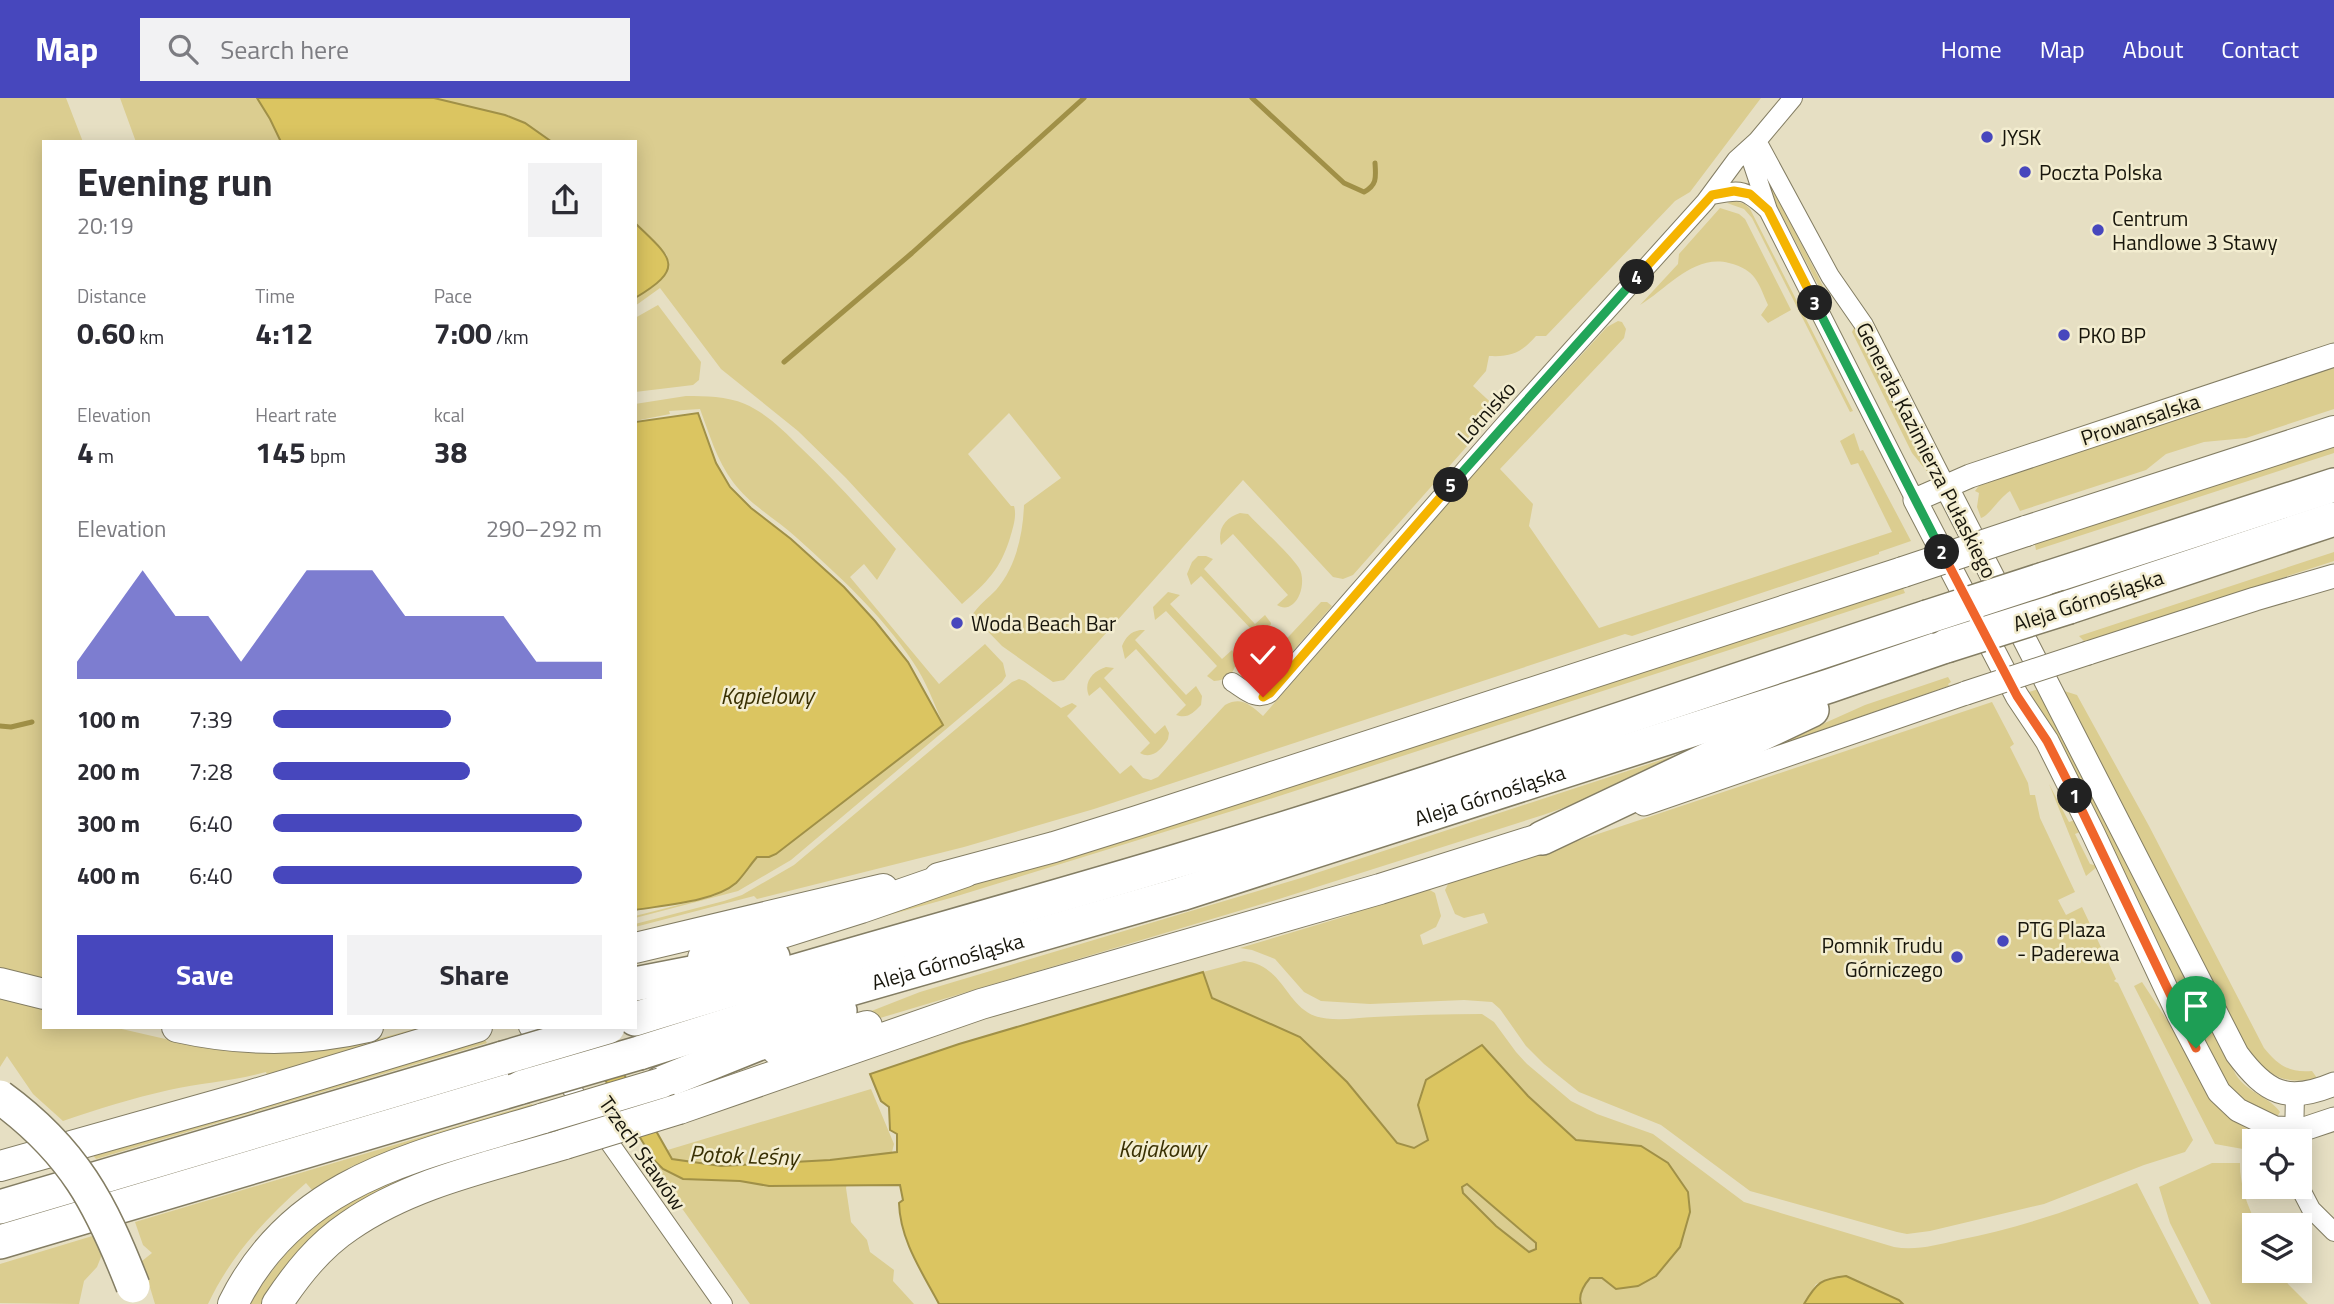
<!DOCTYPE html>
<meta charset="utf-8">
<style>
body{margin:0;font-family:"Titillium Web",sans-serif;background:#f2f2f3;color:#2b2b33;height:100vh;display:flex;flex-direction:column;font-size:26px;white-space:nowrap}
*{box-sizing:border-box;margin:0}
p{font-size:23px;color:#7c7c81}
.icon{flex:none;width:38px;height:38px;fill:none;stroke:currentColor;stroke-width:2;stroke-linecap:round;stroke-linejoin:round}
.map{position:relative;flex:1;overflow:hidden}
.panel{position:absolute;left:42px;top:42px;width:595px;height:889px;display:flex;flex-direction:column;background:#fff;border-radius:0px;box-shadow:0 4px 18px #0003}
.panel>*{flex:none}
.buttons{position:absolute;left:2242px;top:1031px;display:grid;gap:14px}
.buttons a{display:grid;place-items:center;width:70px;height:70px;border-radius:0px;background:#fff;box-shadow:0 4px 18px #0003;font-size:35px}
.pin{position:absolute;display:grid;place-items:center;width:60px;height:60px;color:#fff;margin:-72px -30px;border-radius:50% 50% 50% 0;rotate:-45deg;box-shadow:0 0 7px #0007}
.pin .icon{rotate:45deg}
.km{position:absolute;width:35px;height:35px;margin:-18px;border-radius:50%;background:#222;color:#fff;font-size:19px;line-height:35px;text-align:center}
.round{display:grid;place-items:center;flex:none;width:74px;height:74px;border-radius:0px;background:#f2f2f3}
.overview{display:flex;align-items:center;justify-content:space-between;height:119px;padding:0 35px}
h1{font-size:38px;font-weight:700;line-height:52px}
.stats{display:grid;grid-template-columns:repeat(3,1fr);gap:10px;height:119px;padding:7px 35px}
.stats div{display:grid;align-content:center}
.stats b{font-size:30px;font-weight:700}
.stats small{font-size:19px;font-weight:400}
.stats p{font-size:19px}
.chart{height:196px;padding:14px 35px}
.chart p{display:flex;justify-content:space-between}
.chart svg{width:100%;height:126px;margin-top:7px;fill:#4747bd;opacity:.7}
.cta{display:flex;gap:14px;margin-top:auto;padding:14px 35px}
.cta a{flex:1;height:80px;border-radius:0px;background:#4747bd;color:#fff;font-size:28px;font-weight:700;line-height:80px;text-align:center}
.cta a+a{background:#f2f2f3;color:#2b2b33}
ul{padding:0 35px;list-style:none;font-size:23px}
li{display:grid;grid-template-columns:112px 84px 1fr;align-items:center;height:52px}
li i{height:18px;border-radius:9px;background:#4747bd}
header{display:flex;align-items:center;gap:42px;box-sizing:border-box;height:98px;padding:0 35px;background:#4747bd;color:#fff}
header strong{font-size:33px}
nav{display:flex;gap:38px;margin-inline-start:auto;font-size:24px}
.search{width:490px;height:63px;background:#f2f2f3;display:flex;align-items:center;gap:18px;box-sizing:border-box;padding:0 24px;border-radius:0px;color:#7c7c81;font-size:26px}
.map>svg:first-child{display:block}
.green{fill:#dbcd90}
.water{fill:#dbc561;stroke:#a09047;stroke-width:2;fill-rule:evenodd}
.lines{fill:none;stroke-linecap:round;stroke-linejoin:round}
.stream{stroke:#a09047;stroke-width:5}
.minor-casing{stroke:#837d63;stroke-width:20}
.tertiary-casing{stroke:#837d63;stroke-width:25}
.primary-casing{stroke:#837d63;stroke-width:32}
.trunk-casing{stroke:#837d63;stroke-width:32}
.motorway-casing{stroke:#837d63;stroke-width:36}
.minor{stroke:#fff;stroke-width:18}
.tertiary{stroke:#fff;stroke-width:23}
.primary{stroke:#fff;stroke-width:30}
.trunk{stroke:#fff;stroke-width:30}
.motorway{stroke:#fff;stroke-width:33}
.tertiary-bridge-casing{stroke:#837d63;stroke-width:25;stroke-linecap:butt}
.primary-bridge-casing{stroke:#837d63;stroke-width:32;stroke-linecap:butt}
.trunk-bridge-casing{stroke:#837d63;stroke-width:32;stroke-linecap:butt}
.motorway-bridge-casing{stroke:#837d63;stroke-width:36;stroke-linecap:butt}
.tertiary-bridge{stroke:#fff;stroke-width:23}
.primary-bridge{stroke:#fff;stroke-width:30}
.trunk-bridge{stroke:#fff;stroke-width:30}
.motorway-bridge{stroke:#fff;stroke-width:33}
.split-1-casing{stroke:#fff;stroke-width:14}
.split-2-casing{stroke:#fff;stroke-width:14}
.split-3-casing{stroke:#fff;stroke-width:14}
.split-4-casing{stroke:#fff;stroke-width:14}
.split-5-casing{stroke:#fff;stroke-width:14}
.split-6-casing{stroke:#fff;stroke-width:14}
.split-1{stroke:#f0652b;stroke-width:9}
.split-2{stroke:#f0652b;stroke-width:9}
.split-3{stroke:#22a559;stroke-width:9}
.split-4{stroke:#f5b400;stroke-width:9}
.split-5{stroke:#22a559;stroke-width:9}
.split-6{stroke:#f5b400;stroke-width:9}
.poi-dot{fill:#4747bd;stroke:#f3edd0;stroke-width:2.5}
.labels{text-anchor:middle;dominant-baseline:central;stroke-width:5;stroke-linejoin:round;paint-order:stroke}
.poi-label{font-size:21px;fill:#17150b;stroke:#f3edd0;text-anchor:start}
.street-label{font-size:21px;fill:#17150b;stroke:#f3edd0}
.water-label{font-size:23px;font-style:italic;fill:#393003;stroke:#f3edd0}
</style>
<header>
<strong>Map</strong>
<div class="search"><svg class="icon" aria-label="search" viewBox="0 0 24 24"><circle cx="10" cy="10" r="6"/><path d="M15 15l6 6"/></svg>Search here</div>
<nav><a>Home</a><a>Map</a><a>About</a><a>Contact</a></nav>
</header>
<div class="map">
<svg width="2334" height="1206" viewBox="0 0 2334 1206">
<rect width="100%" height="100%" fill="#e6dfc3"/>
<path class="green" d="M0,0H66L83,44H44V884L0,873Z
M120,0H257L270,21L281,44H136Z
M434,0H1761L1690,94L1675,103L1546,238H1536C1521,255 1512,259 1489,258L1486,273L1473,288L1499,312L1353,477L1343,481L1333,479L1243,382L1064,582L1053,584L1002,548L972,517C979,507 988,500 996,492C1016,469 1023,436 1024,407L1061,380L1009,315L968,356L1011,408H1014C1017,418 1013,430 1010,440C1000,472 987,484 962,506L846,380L798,333L721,271L660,190L635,208V200L652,190L666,176L667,157L635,125V44H552L525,25L505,17Z
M1767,79L1828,198L1826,202L1768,91Z
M1735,103L1745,106L1750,111L1853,313L1850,314L1752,120L1744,111L1727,105Z
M1720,110L1739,116L1745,121L1791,212L1768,225L1761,217L1768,207C1758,184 1756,172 1729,165C1694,156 1668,190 1640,207L1678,166L1679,156Z
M658,207L701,264L699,282L693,287L635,294V220Z
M1618,223L1622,224L1626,231L1624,240L1500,371L1533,406L1529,428L1599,530L1892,434L1858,365L1851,367L1840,343L1854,335L1860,353L1863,352L1911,443L1879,454V456L1632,538L1625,536L1094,711L964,749L757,801L754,798L635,829V826L724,803L742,797L794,767L1012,584L1019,581L1025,583L1061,610L1072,605L1077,608L1067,618L1120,676L1131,667L1143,680L1151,682L1158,679L1225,607C1242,598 1250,607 1263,618L1488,359L1607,229Z
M1854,230L1857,232L1929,376L1912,355L1852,234Z
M2334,267V311L2246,340L2204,344L2166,356L2146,372L2020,413L2010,393C1999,400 1989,418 1981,420L1977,409L1979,395L1975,393L1981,385Z
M686,298C706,298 726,298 745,306C766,315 784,333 800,349C834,381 865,416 896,451L877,482L864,466L850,479L939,586L985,546L1003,565L1006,578L1002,584L791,762L738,793L635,820V818L714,798L735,785L757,759H769L776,756L943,626C934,605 926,583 913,564C882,517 838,477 797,440C775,420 750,407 733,384C717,363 709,335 700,311L669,313L670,316L635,323V306Z
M2334,344V355L2036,452L2034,442Z
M1240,415L1248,416C1261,430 1290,456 1299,470C1305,480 1302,499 1293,506C1287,511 1282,510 1277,507L1288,497L1233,436L1221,447C1217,431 1225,420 1240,415Z
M2334,454V463L2085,544L2079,538Z
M1198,458H1206L1213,461L1204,471L1255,526L1265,517L1271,525L1270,530L1261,542L1250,546L1242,542L1252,532L1201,478L1191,487L1187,476L1192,464Z
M1902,488L1905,495L1245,709L954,799L842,830L813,833Z
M1168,494L1180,497L1170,506L1222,561L1232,552C1242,566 1231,583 1214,583L1207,578L1217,568L1166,513L1155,522L1153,509Z
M1321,504H1327L1332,508L1267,583L1259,586L1249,584L1248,582Z
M1140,532H1145L1135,542L1186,597L1196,588L1202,598L1201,607C1193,615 1188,621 1176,617L1186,607L1136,551L1125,561L1122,548C1126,539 1130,534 1140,532Z
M1106,569L1114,570L1104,580L1155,636L1165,627L1169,635L1168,641C1162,651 1152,662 1140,655L1150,645L1100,589L1089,598C1083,584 1093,573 1106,569Z
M1948,579L1951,584L1948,586L1949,588L1769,650L1865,607Z
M2039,591L2236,977C2248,995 2271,1000 2280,1014L2277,1019L2252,1009L2231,992L2179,894L2077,678L2057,638L2029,594Z
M2061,592L2077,597L2149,728L2264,950C2278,967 2289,975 2312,973L2317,980C2276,990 2262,970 2240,940Z
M1992,604L2014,646L2010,649L2028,685L2030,697H2035L2040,720L2075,794L2058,802L2066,817L2082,809L2116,881L2114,883L2118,885L2193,1042L2185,1054L2144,1067L2044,1106L1930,1133L1907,1136L1897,1134L1750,1093L1661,1027L1579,994L1544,966L1526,948L1500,911L1492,904L1464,902L1370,906L1321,903L1304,894L1275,861L1252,852L1240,850L1350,817L1348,811L1423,788L1435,795L1441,818L1436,829L1420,837L1423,847L1488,825L1484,815L1464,820L1455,816L1445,792L1452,778L1580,742Z
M1719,643L1591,700L1543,717L1279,801L860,926L851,921L920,894L1301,780Z
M2049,686L2069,724L2075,722L2080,734L2075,736L2090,766L2098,768L2086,778Z
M1244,863C1283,867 1286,908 1315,918C1333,924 1355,920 1374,919C1410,917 1446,916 1482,916L1494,924L1516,954L1527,966L1571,1003L1597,1016L1653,1036L1744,1104L1894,1149C1915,1153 1937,1147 1958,1142C2020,1130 2078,1110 2137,1085L2199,1206H1903L1899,1202L1846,1178L1816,1186L1804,1206H1581C1577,1197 1584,1187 1590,1180L1656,1178L1680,1149L1690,1114L1688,1094L1668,1065L1608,1044L1576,1042L1528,998L1418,1007L1428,1042L1414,1050L1397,1045L1347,984L1300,939L1212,900L1203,874Z
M2142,884L2232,1021L2265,1043H2254V1053L2215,1046L2134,888Z
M0,897L44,909V929H113L196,948L261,954H297L333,950L367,944L422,929H438L268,980L266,974C234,983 202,985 169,992C133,1000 98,1011 63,1023L33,996L7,958L0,969Z
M484,940L487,945L96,1061L92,1056Z
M871,991L894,1046L890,1062L852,1063L846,1090L851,1124L867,1142L870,1154L894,1172L893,1183L914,1206H750L681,1109L641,1060Z
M532,1006L534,1012L352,1068L313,1093L306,1085C266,1120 231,1157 208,1206H155L142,1163L152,1155L143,1147L135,1124Z
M542,1035L544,1039L434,1072L264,1206H250C321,1086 419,1073 542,1035Z
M2212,1065H2240C2240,1088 2247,1107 2257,1127H2254V1172L2281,1173L2288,1186L2308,1206H2211L2170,1125L2159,1089Z
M1467,1085L1537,1145L1536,1151L1530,1154L1496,1128L1463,1095L1462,1089Z
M99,1136L102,1151L101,1159L97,1169L84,1183L79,1206L0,1205V1166Z"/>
<path class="water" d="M257,0H434L505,17L525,25L552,44H281L270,21Z
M635,125C670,159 688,169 635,200Z
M698,315L716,365L730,389L751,410L791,441L844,489L875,523L908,564L943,627L776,756L769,759H757C750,767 744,777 736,785C714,804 664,807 635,812V324Z
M1203,874L1212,900L1300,939L1347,984L1397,1045L1414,1050L1428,1042L1418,1007L1426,982L1482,947L1528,998L1576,1042L1641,1048L1668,1065L1688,1094L1690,1114L1680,1149L1656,1178L1638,1188L1616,1191L1602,1180H1590C1584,1187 1578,1197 1581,1206H939C922,1174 900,1142 899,1105L903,1102L900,1087L769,1088L740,1083L683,1081L663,1071L653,1061L573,929H597L672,1061L721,1068L830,1062L897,1054V1036L890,1032L889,1009L881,1003L870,976L959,946ZM1467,1086L1536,1145V1151L1529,1154L1496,1128L1463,1095L1462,1089Z
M1846,1178L1899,1202L1903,1206H1804C1817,1184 1821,1181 1846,1178Z"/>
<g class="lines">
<path class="stream" d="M1252,0L1344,85L1364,94C1377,87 1376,80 1375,65
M784,264L912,155L1084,0
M0,628L11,629L32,624"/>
<defs>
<path id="minor" d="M1757,43L1752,64L1768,112L1915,402
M1757,43L1830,178L1864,227L1946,388
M1712,97C1742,91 1745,91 1768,112
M1232,584C1245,592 1256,604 1270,595L1505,326L1705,104L1736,62L1757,43L1793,0
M528,929L723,1206
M2294,1043L2295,996
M2299,1088L2311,1111L2334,1134"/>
<path id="tertiary" d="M2334,257L1970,378L1915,402L2017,598L2047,643L2093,735L2179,918L2219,994L2238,1012L2275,1030L2304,1031L2334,1021
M1946,388L2237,956C2266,995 2287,1006 2334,986
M2088,555L2255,501L2334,478
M1644,706L1966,595"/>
<path id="primary" d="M2026,433L2334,333
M939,780L1054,749L1137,723L1903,474
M635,850L883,791
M0,885L44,896
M177,929C240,943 305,944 368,929"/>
<path id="trunk" d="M703,860L861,810L965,774
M777,952L867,928
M679,1011L981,906L1380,791L1542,740
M0,1068L242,1000L477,929
M233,1206C296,1078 421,1058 544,1020
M277,1206C297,1176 319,1148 349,1128C412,1084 493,1068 565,1046"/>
<g id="motorway">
<path d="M2044,481L2334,387"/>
<path d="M2069,509L2334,421"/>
<path d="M1542,740L1812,612"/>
<path d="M635,886L773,859"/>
<path d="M635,921C815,865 997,817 1177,763C1429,688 1677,601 1927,519"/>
<path id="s1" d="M639,955L756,918L1181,796L1829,588L1946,548"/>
<path d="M661,985L840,913"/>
<path d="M0,1109L503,960"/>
<path d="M0,1144L522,989"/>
</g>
</defs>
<use href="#minor" class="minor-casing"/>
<use href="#tertiary" class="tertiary-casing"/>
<use href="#primary" class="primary-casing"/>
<use href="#trunk" class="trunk-casing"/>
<use href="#motorway" class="motorway-casing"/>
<use href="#minor" class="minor"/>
<use href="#tertiary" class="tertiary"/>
<use href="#primary" class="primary"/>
<use href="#trunk" class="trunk"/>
<use href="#motorway" class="motorway"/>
<defs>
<path id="tertiary-bridge" d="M1966,595L2088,555"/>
<path id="primary-bridge" d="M1903,474L2026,433"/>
<path id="trunk-bridge" d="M544,1020L661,985
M565,1046L679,1011"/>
<path id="motorway-bridge" d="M1927,519L2044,481
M1946,548L2069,509
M503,960L608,929
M522,989L639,955
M0,999C74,1053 101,1106 133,1188"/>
</defs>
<use href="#tertiary-bridge" class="tertiary-bridge-casing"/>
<use href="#primary-bridge" class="primary-bridge-casing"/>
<use href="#trunk-bridge" class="trunk-bridge-casing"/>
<use href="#motorway-bridge" class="motorway-bridge-casing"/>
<use href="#tertiary-bridge" class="tertiary-bridge"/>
<use href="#primary-bridge" class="primary-bridge"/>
<use href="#trunk-bridge" class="trunk-bridge"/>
<use href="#motorway-bridge" class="motorway-bridge"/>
</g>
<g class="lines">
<defs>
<path id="split-1" d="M2075,698L2196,950"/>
<path id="split-2" d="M1942,454L2017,598L2047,643L2075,698"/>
<path id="split-3" d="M1815,205L1942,454"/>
<path id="split-4" d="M1637,179L1712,97L1734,93L1750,96L1768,112L1815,205"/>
<path id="split-5" d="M1451,387L1637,179"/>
<path id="split-6" d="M1263,599L1270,595L1451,387"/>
</defs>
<use href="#split-1" class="split-1-casing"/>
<use href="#split-2" class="split-2-casing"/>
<use href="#split-3" class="split-3-casing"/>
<use href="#split-4" class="split-4-casing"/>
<use href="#split-5" class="split-5-casing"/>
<use href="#split-6" class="split-6-casing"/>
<use href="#split-1" class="split-1"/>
<use href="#split-2" class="split-2"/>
<use href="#split-3" class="split-3"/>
<use href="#split-4" class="split-4"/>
<use href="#split-5" class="split-5"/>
<use href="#split-6" class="split-6"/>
</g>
<g class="poi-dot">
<circle cx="1987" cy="39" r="7"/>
<circle cx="2025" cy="74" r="7"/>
<circle cx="2098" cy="132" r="7"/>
<circle cx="2064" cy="237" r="7"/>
<circle cx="957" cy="525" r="7"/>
<circle cx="2003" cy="843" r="7"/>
<circle cx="1957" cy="859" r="7"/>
</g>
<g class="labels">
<g class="poi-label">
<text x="2001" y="39">JYSK</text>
<text x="2039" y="74">Poczta Polska</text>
<text x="2112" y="120">Centrum<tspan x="2112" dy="24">Handlowe 3 Stawy</tspan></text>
<text x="2078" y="237">PKO BP</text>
<text x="971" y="525">Woda Beach Bar</text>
<text x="2017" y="831">PTG Plaza<tspan x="2017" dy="24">- Paderewa</tspan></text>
<text x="1943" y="847" text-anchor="end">Pomnik Trudu<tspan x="1943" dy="24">Górniczego</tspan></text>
</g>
<g class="street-label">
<text transform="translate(1486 314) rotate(-48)">Lotnisko</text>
<text transform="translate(2140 321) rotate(-18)">Prowansalska</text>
<text transform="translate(1927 352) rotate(63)">Generała Kazimierza Pułaskiego</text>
<text transform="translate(2088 502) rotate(-18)">Aleja Górnośląska</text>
<text stroke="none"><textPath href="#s1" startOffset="889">Aleja Górnośląska</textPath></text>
<text stroke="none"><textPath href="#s1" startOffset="322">Aleja Górnośląska</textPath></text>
<text transform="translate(643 1055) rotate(55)">Trzech Stawów</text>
</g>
<g class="water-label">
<text x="767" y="597">Kąpielowy</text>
<text x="1162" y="1050">Kajakowy</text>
<text transform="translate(744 1057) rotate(2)">Potok Leśny</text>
</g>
</g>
</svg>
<div class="buttons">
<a><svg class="icon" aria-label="locate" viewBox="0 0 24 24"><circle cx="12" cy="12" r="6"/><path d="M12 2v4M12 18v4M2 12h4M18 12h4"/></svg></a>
<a><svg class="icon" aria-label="layers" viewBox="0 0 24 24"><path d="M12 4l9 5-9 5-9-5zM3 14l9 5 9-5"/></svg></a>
</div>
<div class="pin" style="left:2196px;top:950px;background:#1e9e55"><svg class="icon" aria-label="arrive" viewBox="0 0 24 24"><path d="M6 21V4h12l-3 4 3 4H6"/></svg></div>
<div class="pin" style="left:1263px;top:599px;background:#d93025"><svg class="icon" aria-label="check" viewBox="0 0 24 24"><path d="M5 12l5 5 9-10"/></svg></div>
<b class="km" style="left:2075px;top:698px">1</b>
<b class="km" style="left:1942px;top:454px">2</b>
<b class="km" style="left:1815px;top:205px">3</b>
<b class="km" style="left:1637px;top:179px">4</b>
<b class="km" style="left:1451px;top:387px">5</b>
<section class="panel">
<div class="overview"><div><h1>Evening run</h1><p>20:19</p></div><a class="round"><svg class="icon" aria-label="share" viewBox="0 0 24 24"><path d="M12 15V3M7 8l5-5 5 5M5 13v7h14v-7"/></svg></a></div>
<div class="stats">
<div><p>Distance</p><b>0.60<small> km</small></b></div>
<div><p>Time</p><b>4:12</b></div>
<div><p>Pace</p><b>7:00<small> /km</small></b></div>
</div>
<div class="stats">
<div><p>Elevation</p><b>4<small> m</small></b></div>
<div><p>Heart rate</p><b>145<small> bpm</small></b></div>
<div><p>kcal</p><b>38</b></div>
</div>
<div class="chart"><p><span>Elevation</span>290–292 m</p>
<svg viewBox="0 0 160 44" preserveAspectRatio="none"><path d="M0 44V38L10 22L20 6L30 22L40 22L50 38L60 22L70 6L80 6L90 6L100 22L110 22L120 22L130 22L140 38L150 38L160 38V44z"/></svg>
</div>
<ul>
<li><b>100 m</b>7:39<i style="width:54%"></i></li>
<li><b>200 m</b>7:28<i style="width:60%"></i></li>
<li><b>300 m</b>6:40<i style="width:94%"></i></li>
<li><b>400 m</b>6:40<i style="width:94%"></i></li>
</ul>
<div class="cta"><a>Save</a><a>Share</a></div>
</section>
</div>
